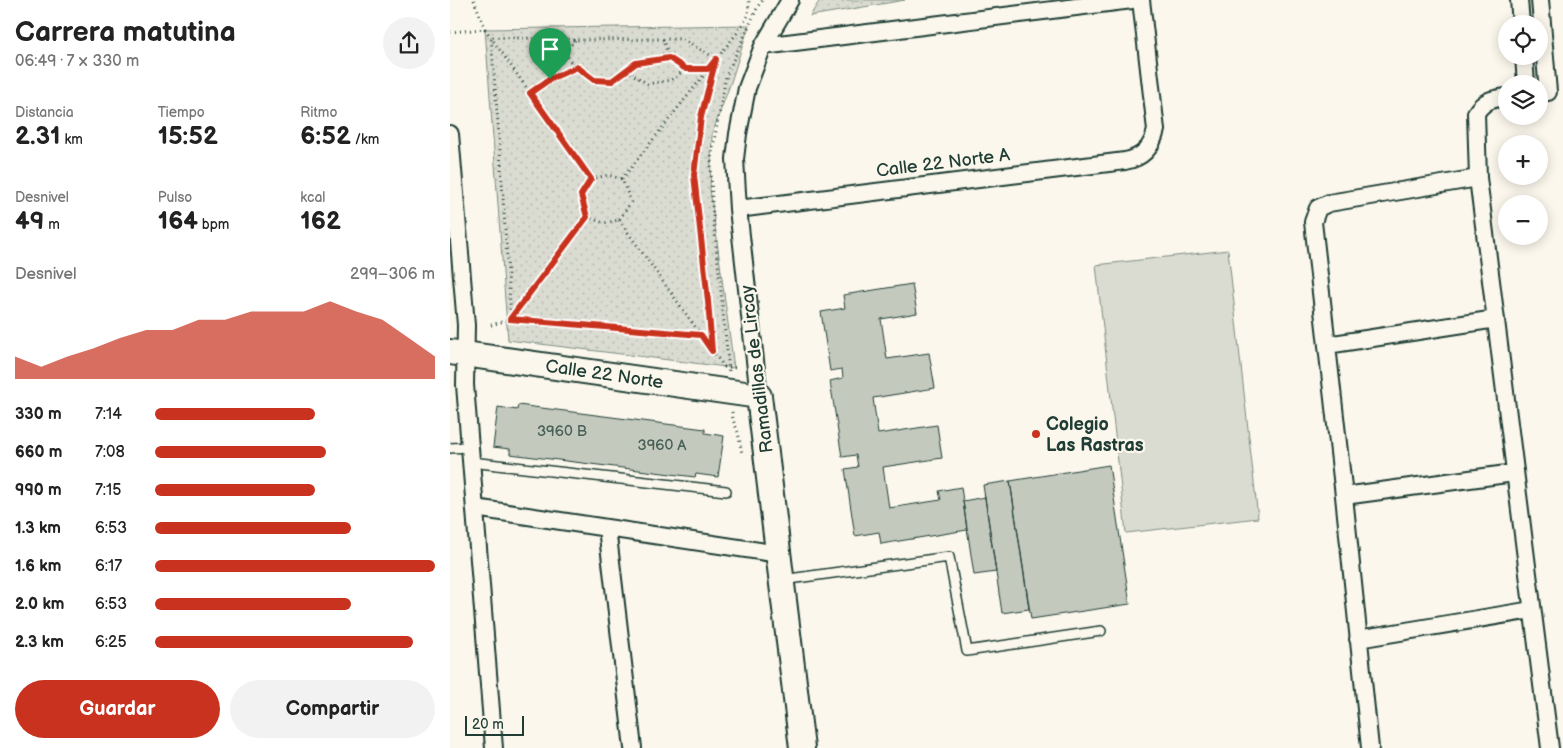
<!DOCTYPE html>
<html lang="es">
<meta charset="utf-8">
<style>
body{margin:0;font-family:"Balsamiq Sans",sans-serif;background:#f2f2f2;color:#222;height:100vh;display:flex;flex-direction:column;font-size:19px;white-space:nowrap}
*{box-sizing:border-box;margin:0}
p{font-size:16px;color:#767676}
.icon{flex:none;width:28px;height:28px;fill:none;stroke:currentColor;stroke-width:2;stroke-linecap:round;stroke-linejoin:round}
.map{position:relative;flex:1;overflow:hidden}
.sheet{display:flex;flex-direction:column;background:#fff;width:450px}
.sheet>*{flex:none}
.tools{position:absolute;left:1048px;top:15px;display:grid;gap:10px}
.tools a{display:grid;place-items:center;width:50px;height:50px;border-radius:50%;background:#fff;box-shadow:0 2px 12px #0003;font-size:25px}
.scale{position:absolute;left:15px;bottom:12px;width:59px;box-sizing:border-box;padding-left:5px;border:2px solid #1f3d34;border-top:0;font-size:14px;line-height:18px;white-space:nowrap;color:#1f3d34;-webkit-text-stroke:4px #fbf7ec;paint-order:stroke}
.pin{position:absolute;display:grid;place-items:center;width:42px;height:42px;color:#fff;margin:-51px -21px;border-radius:50% 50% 50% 0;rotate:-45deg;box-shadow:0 0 5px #0007}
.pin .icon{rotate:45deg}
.round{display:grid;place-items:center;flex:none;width:52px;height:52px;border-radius:26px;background:#f2f2f2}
.summary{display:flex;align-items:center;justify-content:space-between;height:85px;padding:0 15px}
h1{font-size:28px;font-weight:600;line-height:38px}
.stats{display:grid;grid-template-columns:repeat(3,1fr);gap:8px;height:85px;padding:5px 15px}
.stats div{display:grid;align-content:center}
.stats b{font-size:25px;font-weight:600}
.stats small{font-size:14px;font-weight:400}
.stats p{font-size:14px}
.chart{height:140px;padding:10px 15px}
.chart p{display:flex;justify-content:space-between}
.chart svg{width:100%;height:90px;margin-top:5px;fill:#c8321e;opacity:.7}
.cta{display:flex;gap:10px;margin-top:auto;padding:10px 15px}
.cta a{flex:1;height:58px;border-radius:30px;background:#c8321e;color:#fff;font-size:20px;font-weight:600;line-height:58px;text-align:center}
.cta a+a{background:#f2f2f2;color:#222}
ul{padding:0 15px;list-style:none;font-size:16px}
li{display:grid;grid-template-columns:80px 60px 1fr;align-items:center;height:38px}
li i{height:12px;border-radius:6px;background:#c8321e}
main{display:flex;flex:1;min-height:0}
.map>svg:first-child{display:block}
.park{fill:url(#park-dots);stroke:#7d8c82}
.garden{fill:#dbdcd1;stroke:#7d8c82}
.building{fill:#c4c9be;stroke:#1f3d34}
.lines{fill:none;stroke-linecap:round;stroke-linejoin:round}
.lane-casing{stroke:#1f3d34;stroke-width:12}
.street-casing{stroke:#1f3d34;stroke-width:20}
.secondary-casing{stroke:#1f3d34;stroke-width:28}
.path{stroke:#1f3d34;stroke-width:3;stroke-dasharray:1 4;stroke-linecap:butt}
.lane{stroke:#fbf7ec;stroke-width:9}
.street{stroke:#fbf7ec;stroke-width:16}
.secondary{stroke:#fbf7ec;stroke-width:24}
.route-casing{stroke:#fff;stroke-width:10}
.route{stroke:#c8321e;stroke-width:6}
.poi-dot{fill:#c8321e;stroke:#fbf7ec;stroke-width:2}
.labels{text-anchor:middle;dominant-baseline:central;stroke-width:4.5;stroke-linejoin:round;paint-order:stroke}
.number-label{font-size:15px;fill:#486056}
.street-label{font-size:18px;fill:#1f3d34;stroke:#fbf7ec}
.poi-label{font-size:18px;font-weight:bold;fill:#1f3d34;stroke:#fbf7ec;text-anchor:start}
</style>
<main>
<section class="sheet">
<div class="summary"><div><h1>Carrera matutina</h1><p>06:49 · 7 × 330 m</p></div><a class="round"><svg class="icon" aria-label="share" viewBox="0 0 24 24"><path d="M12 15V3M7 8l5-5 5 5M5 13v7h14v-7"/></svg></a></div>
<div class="stats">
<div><p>Distancia</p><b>2.31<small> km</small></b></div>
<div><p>Tiempo</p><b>15:52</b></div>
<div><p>Ritmo</p><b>6:52<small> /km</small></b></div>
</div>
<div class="stats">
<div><p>Desnivel</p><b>49<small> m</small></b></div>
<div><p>Pulso</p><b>164<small> bpm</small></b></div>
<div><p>kcal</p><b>162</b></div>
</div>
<div class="chart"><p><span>Desnivel</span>299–306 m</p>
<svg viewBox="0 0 160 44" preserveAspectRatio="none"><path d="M0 44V33L10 38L20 33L30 29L40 24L50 20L60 20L70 15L80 15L90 11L100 11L110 11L120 6L130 11L140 15L150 24L160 33V44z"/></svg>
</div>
<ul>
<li><b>330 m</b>7:14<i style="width:57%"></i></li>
<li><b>660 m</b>7:08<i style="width:61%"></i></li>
<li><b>990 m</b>7:15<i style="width:57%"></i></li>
<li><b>1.3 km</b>6:53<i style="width:70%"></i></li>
<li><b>1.6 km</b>6:17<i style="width:100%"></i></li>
<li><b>2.0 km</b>6:53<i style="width:70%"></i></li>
<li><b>2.3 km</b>6:25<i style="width:92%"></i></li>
</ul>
<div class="cta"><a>Guardar</a><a>Compartir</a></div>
</section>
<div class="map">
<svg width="1113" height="748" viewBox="0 0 1113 748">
<defs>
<pattern id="park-dots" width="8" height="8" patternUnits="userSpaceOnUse" patternTransform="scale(1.25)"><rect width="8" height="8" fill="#dbdcd1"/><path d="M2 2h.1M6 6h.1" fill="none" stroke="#bcbeb4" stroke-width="1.8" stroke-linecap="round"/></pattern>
</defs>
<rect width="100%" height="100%" fill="#fbf7ec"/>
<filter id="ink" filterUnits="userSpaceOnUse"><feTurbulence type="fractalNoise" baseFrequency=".02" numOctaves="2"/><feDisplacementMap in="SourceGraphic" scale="10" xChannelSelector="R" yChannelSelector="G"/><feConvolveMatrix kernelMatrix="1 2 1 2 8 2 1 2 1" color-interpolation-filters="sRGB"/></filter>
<g filter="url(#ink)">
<path class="park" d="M370,0H455L360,16Z
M299,25L281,82L262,134L260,189L284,368L58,340L35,29Z"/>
<path class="garden" d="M778,250L808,518L676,533L646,265Z"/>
<path class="building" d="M462,284L467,313L431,319L437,359L479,353L485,388L423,398L428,434L487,425L492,458L433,467L439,508L491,500L489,491L511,487L517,530L431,544L429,532L405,536L395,469L408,467L406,455L392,457L380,381L393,378L392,369L380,371L371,312L395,308L393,295Z
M68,405L255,429V433L274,436L268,477L246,474L245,477L60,454V449L43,447L48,407L67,410Z
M659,465L680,604L581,619L560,481Z
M560,481L579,609L552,613L533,485Z
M535,497L546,572L524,575L513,501Z"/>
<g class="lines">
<defs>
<path id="lane" d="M0,448L20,447
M21,462L276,491
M332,580L499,557L517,651L651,631"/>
<path id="street" d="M1069,0L1071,24
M1090,0L1098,92
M313,46L682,0
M1074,56L1076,84
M1056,97C1043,99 1034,100 1026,113L1028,178L1100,748
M0,134L16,325L15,385L44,748
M288,209L675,161C693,158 702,147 706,130L691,0
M877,345L1046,319
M309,396L288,209L285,159L288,134L297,88L313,46L340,0
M894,496L1064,473
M25,508L329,554
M157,528L183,748
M908,639L1082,610
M920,748L894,496L863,222L868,208L879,203L1028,178"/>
<g id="secondary">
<path id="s1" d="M0,352L309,396L352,748"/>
</g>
</defs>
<use href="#lane" class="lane-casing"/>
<use href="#street" class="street-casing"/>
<use href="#secondary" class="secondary-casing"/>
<path class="path" d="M24,0L35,29
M0,32L35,29L141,179L131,195L137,217L154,223L169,220L181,202L172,179L287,33L298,16L299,0
M213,39L219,58L236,69H259
M125,40L116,51L119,60L127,67
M176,70L198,84L221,80L236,69
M80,93L100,79L127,67L144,80L162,81L185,63L219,58
M141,179L158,175L172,179
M169,220L274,367V371
M41,325L61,319L137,217
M251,335L61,319L49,136L41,37L125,40L231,39L267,59L251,117L244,175L258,301L262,351
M274,367L288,368
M279,371L262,205L261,158L276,76L308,6L313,0
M282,412L283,420L288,432L292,454"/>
<use href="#lane" class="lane"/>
<use href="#street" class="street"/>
<use href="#secondary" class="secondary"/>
</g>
</g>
<g class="lines" filter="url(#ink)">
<defs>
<path id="route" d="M219,58L236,69H258L266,59L251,117L244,175L258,301L262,351L251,335L60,319L137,217L131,195L141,179L80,93L100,79L127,67L144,80L162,81L186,63Z"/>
</defs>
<use href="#route" class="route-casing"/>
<use href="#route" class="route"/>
</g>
<circle class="poi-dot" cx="586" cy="434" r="5"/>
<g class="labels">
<g class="number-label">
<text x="112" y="431">3960 B</text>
<text x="212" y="445">3960 A</text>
</g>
<g class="street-label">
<text transform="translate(493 163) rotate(-7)">Calle 22 Norte A</text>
<text transform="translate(307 369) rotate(-97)">Ramadillas de Lircay</text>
<text stroke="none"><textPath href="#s1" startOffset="156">Calle 22 Norte</textPath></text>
</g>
<g class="poi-label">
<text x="596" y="424">Colegio<tspan x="596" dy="21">Las Rastras</tspan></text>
</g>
</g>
</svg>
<div class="tools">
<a><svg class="icon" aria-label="locate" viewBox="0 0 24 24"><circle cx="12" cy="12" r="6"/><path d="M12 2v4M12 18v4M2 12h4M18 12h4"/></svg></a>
<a><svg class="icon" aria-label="layers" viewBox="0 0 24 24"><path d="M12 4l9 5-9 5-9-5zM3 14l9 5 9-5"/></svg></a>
<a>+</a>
<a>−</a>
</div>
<div class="scale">20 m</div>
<div class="pin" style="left:100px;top:79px;background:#1e9e55"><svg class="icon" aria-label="arrive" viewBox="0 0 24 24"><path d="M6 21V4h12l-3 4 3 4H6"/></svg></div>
</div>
</main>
